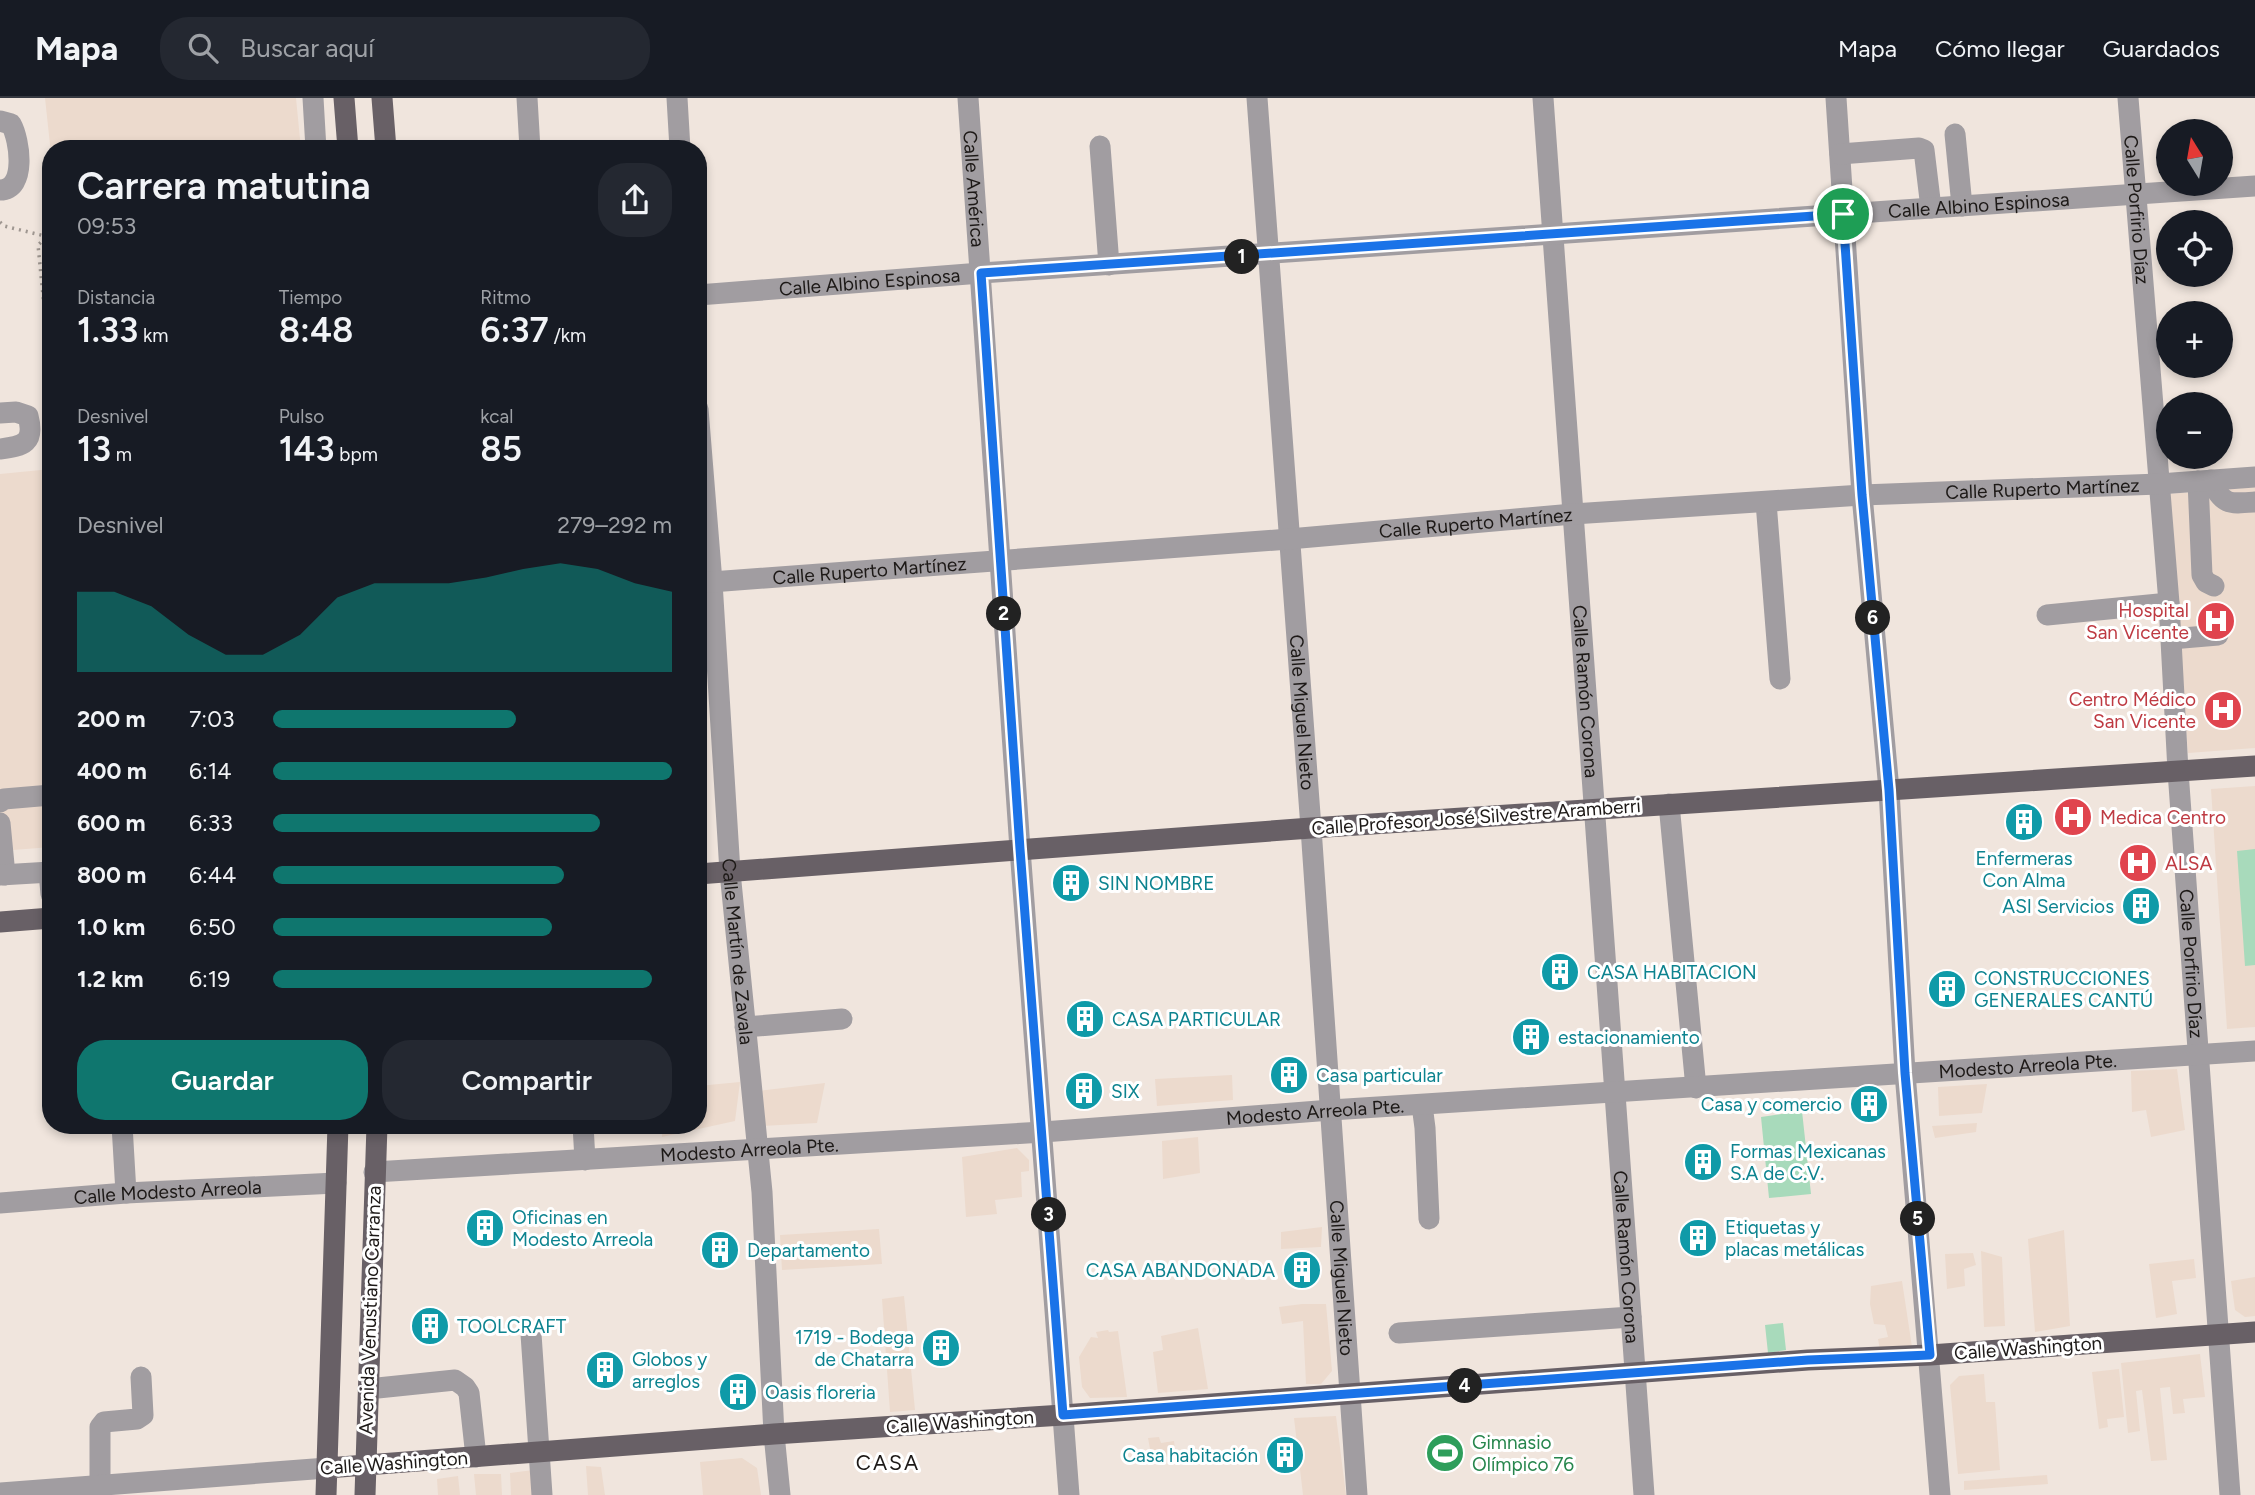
<!DOCTYPE html>
<html lang="es">
<meta charset="utf-8">
<style>
body{margin:0;font-family:Figtree,sans-serif;background:#242831;color:#f1f3f6;height:100vh;display:flex;flex-direction:column;font-size:26px;white-space:nowrap}
*{box-sizing:border-box;margin:0}
p{font-size:23px;color:#9ea1a6}
.icon{flex:none;width:38px;height:38px;fill:none;stroke:currentColor;stroke-width:2;stroke-linecap:round;stroke-linejoin:round}
.map{position:relative;flex:1;overflow:hidden}
.panel{position:absolute;left:42px;top:42px;width:665px;height:994px;display:flex;flex-direction:column;background:#171b24;border-radius:28px;box-shadow:0 4px 10px #0003}
.panel>*{flex:none}
.needle{width:46px;rotate:349deg}
.controls{position:absolute;left:2156px;top:21px;display:grid;gap:14px}
.controls a{display:grid;place-items:center;width:77px;height:77px;border-radius:50%;background:#171b24;box-shadow:0 4px 10px #0003;font-size:35px}
.pin{position:absolute;display:grid;place-items:center;width:60px;height:60px;color:#fff;margin:-30px;border:4px solid #fff;border-radius:50%;box-shadow:0 2px 7px #0007}
.km{position:absolute;width:35px;height:35px;margin:-18px;border-radius:50%;background:#222;color:#fff;font-size:19px;line-height:35px;text-align:center}
.round{display:grid;place-items:center;flex:none;width:74px;height:74px;border-radius:28px;background:#242831}
.summary{display:flex;align-items:center;justify-content:space-between;height:119px;padding:0 35px}
h1{font-size:38px;font-weight:600;line-height:52px}
.stats{display:grid;grid-template-columns:repeat(3,1fr);gap:10px;height:119px;padding:7px 35px}
.stats div{display:grid;align-content:center}
.stats b{font-size:35px;font-weight:600}
.stats small{font-size:19px;font-weight:400}
.stats p{font-size:19px}
.chart{height:196px;padding:14px 35px}
.chart p{display:flex;justify-content:space-between}
.chart svg{width:100%;height:126px;margin-top:7px;fill:#0f766e;opacity:.7}
.cta{display:flex;gap:14px;margin-top:auto;padding:14px 35px}
.cta a{flex:1;height:80px;border-radius:28px;background:#0f766e;color:#fff;font-size:28px;font-weight:600;line-height:80px;text-align:center}
.cta a+a{background:#242831;color:#f1f3f6}
ul{padding:0 35px;list-style:none;font-size:23px}
li{display:grid;grid-template-columns:112px 84px 1fr;align-items:center;height:52px}
li i{height:18px;border-radius:9px;background:#0f766e}
header{display:flex;align-items:center;gap:42px;box-sizing:border-box;height:98px;padding:0 35px;background:#171b24;border-bottom:2px solid #363941}
header strong{font-size:33px}
nav{display:flex;gap:38px;margin-inline-start:auto;font-size:24px}
.search{width:490px;height:63px;background:#242831;display:flex;align-items:center;gap:18px;box-sizing:border-box;padding:0 24px;border-radius:28px;color:#9ea1a6;font-size:26px}
.map>svg:first-child{display:block}
.built{fill:#ecdacd}
.green{fill:#a8dabb}
.lines{fill:none;stroke-linecap:round;stroke-linejoin:round}
.path{stroke:#9f9791;stroke-width:3.5;stroke-dasharray:2 5;stroke-linecap:butt}
.minor{stroke:#a19da1;stroke-width:21}
.major{stroke:#686066;stroke-width:21}
.route-casing{stroke:#fff;stroke-width:14}
.route{stroke:#1a73e8;stroke-width:9}
.labels{text-anchor:middle;dominant-baseline:central;stroke-width:6;stroke-linejoin:round;paint-order:stroke}
.street-label{font-size:19px;fill:#1d1917;stroke:#fff}
.health-label{font-size:19px;fill:#be3a42;stroke:#fff;text-anchor:end}
.culture-label{font-size:19px;fill:#0d838f;stroke:#fff;text-anchor:start}
.leisure-label{font-size:19px;fill:#27864d;stroke:#fff;text-anchor:start}
.neighbourhood-label{font-size:21px;letter-spacing:2px;fill:#1d1917;stroke:#fff}
</style>
<header>
<strong>Mapa</strong>
<div class="search"><svg class="icon" aria-label="search" viewBox="0 0 24 24"><circle cx="10" cy="10" r="6"/><path d="M15 15l6 6"/></svg>Buscar aquí</div>
<nav><a>Mapa</a><a>Cómo llegar</a><a>Guardados</a></nav>
</header>
<div class="map">
<svg width="2255" height="1397" viewBox="0 0 2255 1397">
<rect width="100%" height="100%" fill="#f0e5dd"/>
<path class="built" d="M45,0H296L301,51H51V56Z
M51,371V749L0,753V376Z
M2255,389V650L2188,655L2168,396Z
M2255,688V929L2227,931L2211,691Z
M2177,971L2185,1032L2151,1039L2146,1012L2132,1014L2131,973Z
M1232,977L1233,1002L1157,1008L1155,981Z
M740,984L735,1023L662,1039V1027H698V988Z
M825,985L817,1025L760,1028L758,993Z
M1987,986L1982,1015L1939,1018L1938,989Z
M1977,1025L1976,1034L1935,1040L1932,1028Z
M1198,1039L1200,1075L1163,1081L1162,1043Z
M1017,1050L1029,1062V1073L1021,1074L1022,1099L995,1102L997,1116L966,1119L962,1059Z
M1322,1129L1321,1149L1281,1151V1134Z
M879,1131L882,1166L782,1172L780,1137Z
M2064,1132L2070,1228L2035,1234L2028,1141Z
M1981,1153L2002,1159L2005,1228L1984,1229Z
M1973,1155L1976,1167L1964,1171L1965,1188L1947,1191L1945,1156Z
M2194,1161L2196,1180L2172,1183L2177,1216L2156,1220L2149,1166Z
M2255,1179V1218L2245,1219L2235,1212L2231,1183Z
M1902,1183L1912,1249L1880,1252L1878,1241L1888,1239L1885,1227L1874,1226L1870,1206L1871,1188Z
M904,1198L915,1312L890,1314L882,1201Z
M1302,1206H1326L1332,1273L1321,1286H1306L1303,1223L1282,1226L1279,1209Z
M1198,1230L1208,1291L1158,1295L1153,1254L1163,1252L1161,1238Z
M1108,1232L1109,1234L1118,1233L1127,1299L1090,1300L1082,1289L1079,1259L1091,1239L1098,1240L1096,1234Z
M2200,1256L2205,1299L2183,1301L2185,1315L2173,1316L2170,1289L2160,1290L2167,1362L2151,1363L2142,1292L2136,1293L2140,1333L2128,1335L2121,1265Z
M2119,1271L2124,1319L2107,1321L2108,1329L2099,1331L2092,1274Z
M1984,1276L1986,1304H1995L2000,1372L1958,1376L1950,1287L1959,1278Z
M1336,1318L1346,1397H1303L1294,1320Z
M1159,1339L1161,1345L1174,1343L1176,1357L1152,1362L1148,1340Z
M742,1360L757,1370L761,1397H703L700,1364Z
M586,1368L601,1369L605,1397H588Z
M541,1371L545,1397H511L510,1375Z
M474,1376H501L502,1397H476Z
M2047,1377L2048,1386L1964,1392V1383Z
M458,1378L460,1397H438L437,1381Z"/>
<path class="green" d="M2255,751V867L2245,868L2237,753Z
M1802,1013L1811,1096L1769,1100L1761,1019Z
M1783,1225L1786,1252L1768,1255L1765,1227Z"/>
<g class="lines">
<path class="path" d="M0,124L4,128L45,138L51,142
M51,135L38,147L51,278"/>
<g class="minor">
<path d="M313,0L316,51"/>
<path d="M527,0L530,51"/>
<path d="M677,0L680,51"/>
<path id="s1" d="M968,0L1020,751L1069,1397"/>
<path id="s2" d="M1257,0L1311,730L1357,1397"/>
<path id="s3" d="M1543,0L1644,1397"/>
<path d="M1836,0L1862,397L1889,692L1905,975L1940,1397"/>
<path id="s4" d="M2128,0L2169,505L2178,673L2230,1397"/>
<path d="M0,23L11,26C20,42 27,92 0,92"/>
<path d="M1955,36L1962,108"/>
<path d="M1100,48L1109,167"/>
<path d="M1840,56L1919,50L1924,52L1931,110"/>
<path id="s5" d="M698,197L981,175L2255,88"/>
<path id="s6" d="M698,311L712,484L730,774L762,1094L774,1336L780,1397"/>
<path d="M0,315L16,314L28,318C35,345 24,348 0,351"/>
<path d="M2211,382C2223,407 2228,406 2255,404"/>
<path d="M2198,383L2202,477L2206,484L2214,488"/>
<path d="M1766,404L1780,581"/>
<path id="s7" d="M698,485L1289,441L1573,416L1862,397L2159,386L2255,379"/>
<path d="M2047,517L2169,505"/>
<path d="M2171,541L2218,537"/>
<path d="M0,704L4,701L51,697"/>
<path d="M1669,706L1696,990"/>
<path d="M0,725L5,777"/>
<path d="M49,774L51,796"/>
<path d="M0,777L51,774"/>
<path d="M745,929L842,921"/>
<path d="M1422,1007L1425,1030L1429,1121"/>
<path d="M122,1027L126,1095"/>
<path d="M583,1027L585,1062"/>
<path id="s8" d="M374,1074L1043,1034L1331,1012L2255,953"/>
<path id="s9" d="M0,1105L126,1095L336,1085"/>
<path d="M1399,1235L1631,1219"/>
<path d="M531,1236L542,1397"/>
<path d="M368,1291L455,1282L465,1289L469,1295L476,1359"/>
<path d="M100,1388V1329L104,1324L137,1321L143,1317L141,1279"/>
<path d="M0,1395L327,1370"/>
</g>
<path class="major" d="M344,0L348,51
M382,0L386,51
M698,776L1311,730L2255,668
M0,824L51,820
M327,1370L774,1336L1063,1317L1808,1262L1930,1257L2255,1234
M326,1397L338,1027
M365,1397L377,1027"/>
</g>
<g class="lines">
<defs>
<path id="route" d="M1843,116L1862,397L1889,692L1905,975L1930,1257L1808,1262L1063,1317L1020,751L981,175Z"/>
</defs>
<use href="#route" class="route-casing"/>
<use href="#route" class="route"/>
</g>
<defs>
<symbol id="hospital-disc" viewBox="-11 -11 22 22"><circle r="9.5" fill="#e0444e" stroke="#fff"/><path d="M-5-5h3v3.5h4V-5h3V5h-3V1.5h-4V5h-3Z" fill="#fff"/></symbol>
<symbol id="building-disc" viewBox="-11 -11 22 22"><circle r="9.5" fill="#0f9aa8" stroke="#fff"/><path d="M-4-6H4V6H1V3H-1V6H-4ZM-2.5-4.3h1.7v1.8h-1.7ZM.8-4.3h1.7v1.8H.8ZM-2.5-1h1.7V.8h-1.7ZM.8-1h1.7V.8H.8Z" fill="#fff"/></symbol>
<symbol id="stadium-disc" viewBox="-11 -11 22 22"><circle r="9.5" fill="#2e9e5b" stroke="#fff"/><path d="M0-5a6.5 5 0 1 0 0 10a6.5 5 0 1 0 0-10ZM-3.5-1.8h7v3.6h-7Z" fill="#fff"/></symbol>
</defs>
<g fill-rule="evenodd">
<use href="#hospital-disc" x="2194" y="501" width="44" height="44"/>
<use href="#hospital-disc" x="2201" y="590" width="44" height="44"/>
<use href="#hospital-disc" x="2051" y="697" width="44" height="44"/>
<use href="#building-disc" x="2002" y="702" width="44" height="44"/>
<use href="#hospital-disc" x="2116" y="743" width="44" height="44"/>
<use href="#building-disc" x="1049" y="763" width="44" height="44"/>
<use href="#building-disc" x="2119" y="786" width="44" height="44"/>
<use href="#building-disc" x="1538" y="852" width="44" height="44"/>
<use href="#building-disc" x="1925" y="869" width="44" height="44"/>
<use href="#building-disc" x="1063" y="899" width="44" height="44"/>
<use href="#building-disc" x="1509" y="917" width="44" height="44"/>
<use href="#building-disc" x="1267" y="955" width="44" height="44"/>
<use href="#building-disc" x="1062" y="971" width="44" height="44"/>
<use href="#building-disc" x="1847" y="984" width="44" height="44"/>
<use href="#building-disc" x="1681" y="1042" width="44" height="44"/>
<use href="#building-disc" x="463" y="1108" width="44" height="44"/>
<use href="#building-disc" x="1676" y="1118" width="44" height="44"/>
<use href="#building-disc" x="698" y="1130" width="44" height="44"/>
<use href="#building-disc" x="1280" y="1150" width="44" height="44"/>
<use href="#building-disc" x="408" y="1206" width="44" height="44"/>
<use href="#building-disc" x="919" y="1228" width="44" height="44"/>
<use href="#building-disc" x="583" y="1250" width="44" height="44"/>
<use href="#building-disc" x="716" y="1272" width="44" height="44"/>
<use href="#stadium-disc" x="1423" y="1333" width="44" height="44"/>
<use href="#building-disc" x="1263" y="1335" width="44" height="44"/>
</g>
<g class="labels">
<g class="street-label">
<text stroke="none"><textPath href="#s1" startOffset="91">Calle América</textPath></text>
<text stroke="none"><textPath href="#s5" startOffset="1284">Calle Albino Espinosa</textPath></text>
<text stroke="none"><textPath href="#s4" startOffset="112">Calle Porfirio Díaz</textPath></text>
<text stroke="none"><textPath href="#s5" startOffset="172">Calle Albino Espinosa</textPath></text>
<text stroke="none"><textPath href="#s7" startOffset="1348">Calle Ruperto Martínez</textPath></text>
<text stroke="none"><textPath href="#s7" startOffset="780">Calle Ruperto Martínez</textPath></text>
<text stroke="none"><textPath href="#s7" startOffset="172">Calle Ruperto Martínez</textPath></text>
<text stroke="none"><textPath href="#s3" startOffset="595">Calle Ramón Corona</textPath></text>
<text stroke="none"><textPath href="#s2" startOffset="616">Calle Miguel Nieto</textPath></text>
<text transform="translate(1476 719) rotate(-4)">Calle Profesor José Silvestre Aramberri</text>
<text stroke="none"><textPath href="#s6" startOffset="544">Calle Martín de Zavala</textPath></text>
<text stroke="none"><textPath href="#s4" startOffset="868">Calle Porfirio Díaz</textPath></text>
<text stroke="none"><textPath href="#s8" startOffset="1657">Modesto Arreola Pte.</textPath></text>
<text stroke="none"><textPath href="#s8" startOffset="943">Modesto Arreola Pte.</textPath></text>
<text stroke="none"><textPath href="#s8" startOffset="376">Modesto Arreola Pte.</textPath></text>
<text stroke="none"><textPath href="#s9" startOffset="168">Calle Modesto Arreola</textPath></text>
<text stroke="none"><textPath href="#s3" startOffset="1162">Calle Ramón Corona</textPath></text>
<text stroke="none"><textPath href="#s2" startOffset="1183">Calle Miguel Nieto</textPath></text>
<text transform="translate(370 1212) rotate(-88)">Avenida Venustiano Carranza</text>
<text transform="translate(2028 1250) rotate(-4)">Calle Washington</text>
<text transform="translate(960 1324) rotate(-4)">Calle Washington</text>
<text transform="translate(394 1365) rotate(-4)">Calle Washington</text>
</g>
<g class="health-label">
<text x="2189" y="512">Hospital<tspan x="2189" dy="22">San Vicente</tspan></text>
<text x="2196" y="601">Centro Médico<tspan x="2196" dy="22">San Vicente</tspan></text>
<text x="2100" y="719" text-anchor="start">Medica Centro</text>
<text x="2165" y="765" text-anchor="start">ALSA</text>
</g>
<g class="culture-label">
<text x="2024" y="760" text-anchor="middle">Enfermeras<tspan x="2024" dy="22">Con Alma</tspan></text>
<text x="1098" y="785">SIN NOMBRE</text>
<text x="2114" y="808" text-anchor="end">ASI Servicios</text>
<text x="1587" y="874">CASA HABITACION</text>
<text x="1974" y="880">CONSTRUCCIONES<tspan x="1974" dy="22">GENERALES CANTÚ</tspan></text>
<text x="1112" y="921">CASA PARTICULAR</text>
<text x="1558" y="939">estacionamiento</text>
<text x="1316" y="977">Casa particular</text>
<text x="1111" y="993">SIX</text>
<text x="1842" y="1006" text-anchor="end">Casa y comercio</text>
<text x="1730" y="1053">Formas Mexicanas<tspan x="1730" dy="22">S.A de C.V.</tspan></text>
<text x="512" y="1119">Oficinas en<tspan x="512" dy="22">Modesto Arreola</tspan></text>
<text x="1725" y="1129">Etiquetas y<tspan x="1725" dy="22">placas metálicas</tspan></text>
<text x="747" y="1152">Departamento</text>
<text x="1275" y="1172" text-anchor="end">CASA ABANDONADA</text>
<text x="457" y="1228">TOOLCRAFT</text>
<text x="914" y="1239" text-anchor="end">1719 - Bodega<tspan x="914" dy="22">de Chatarra</tspan></text>
<text x="632" y="1261">Globos y<tspan x="632" dy="22">arreglos</tspan></text>
<text x="765" y="1294">Oasis floreria</text>
<text x="1258" y="1357" text-anchor="end">Casa habitación</text>
</g>
<g class="leisure-label">
<text x="1472" y="1344">Gimnasio<tspan x="1472" dy="22">Olímpico 76</tspan></text>
</g>
<g class="neighbourhood-label">
<text x="888" y="1364">CASA</text>
</g>
</g>
</svg>
<div class="controls">
<a><svg class="needle" viewBox="-14 -14 28 28"><path d="M0-13l5 13h-10z" fill="#e53935"/><path d="M0 13l5-13h-10z" fill="#9ea1a6"/></svg></a>
<a><svg class="icon" aria-label="locate" viewBox="0 0 24 24"><circle cx="12" cy="12" r="6"/><path d="M12 2v4M12 18v4M2 12h4M18 12h4"/></svg></a>
<a>+</a>
<a>−</a>
</div>
<div class="pin" style="left:1843px;top:116px;background:#1e9e55"><svg class="icon" aria-label="arrive" viewBox="0 0 24 24"><path d="M6 21V4h12l-3 4 3 4H6"/></svg></div>
<b class="km" style="left:1242px;top:159px">1</b>
<b class="km" style="left:1004px;top:516px">2</b>
<b class="km" style="left:1049px;top:1117px">3</b>
<b class="km" style="left:1465px;top:1288px">4</b>
<b class="km" style="left:1918px;top:1121px">5</b>
<b class="km" style="left:1873px;top:520px">6</b>
<section class="panel">
<div class="summary"><div><h1>Carrera matutina</h1><p>09:53</p></div><a class="round"><svg class="icon" aria-label="share" viewBox="0 0 24 24"><path d="M12 15V3M7 8l5-5 5 5M5 13v7h14v-7"/></svg></a></div>
<div class="stats">
<div><p>Distancia</p><b>1.33<small> km</small></b></div>
<div><p>Tiempo</p><b>8:48</b></div>
<div><p>Ritmo</p><b>6:37<small> /km</small></b></div>
</div>
<div class="stats">
<div><p>Desnivel</p><b>13<small> m</small></b></div>
<div><p>Pulso</p><b>143<small> bpm</small></b></div>
<div><p>kcal</p><b>85</b></div>
</div>
<div class="chart"><p><span>Desnivel</span>279–292 m</p>
<svg viewBox="0 0 160 44" preserveAspectRatio="none"><path d="M0 44V16L10 16L20 21L30 31L40 38L50 38L60 31L70 18L80 13L90 13L100 13L110 11L120 8L130 6L140 8L150 13L160 16V44z"/></svg>
</div>
<ul>
<li><b>200 m</b>7:03<i style="width:61%"></i></li>
<li><b>400 m</b>6:14<i style="width:100%"></i></li>
<li><b>600 m</b>6:33<i style="width:82%"></i></li>
<li><b>800 m</b>6:44<i style="width:73%"></i></li>
<li><b>1.0 km</b>6:50<i style="width:70%"></i></li>
<li><b>1.2 km</b>6:19<i style="width:95%"></i></li>
</ul>
<div class="cta"><a>Guardar</a><a>Compartir</a></div>
</section>
</div>
